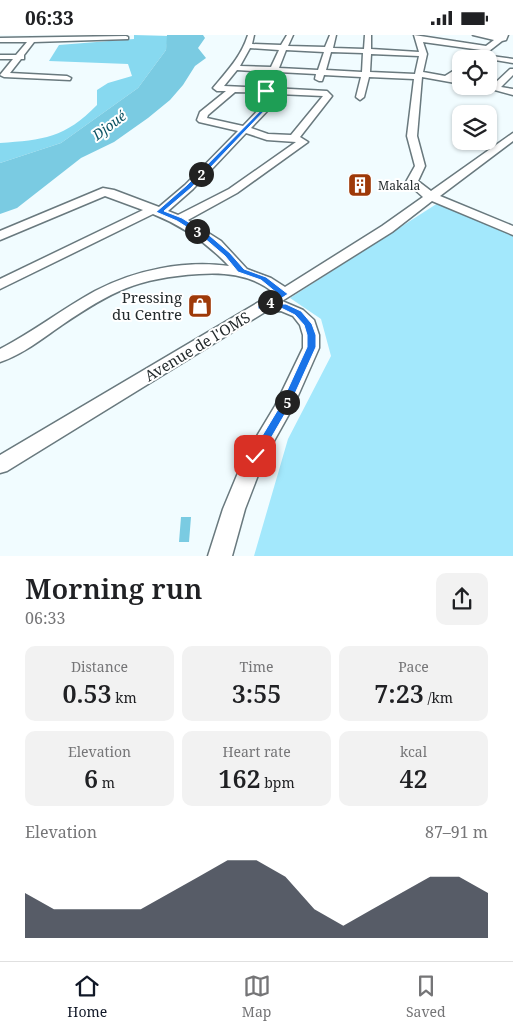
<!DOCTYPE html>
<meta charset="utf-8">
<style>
body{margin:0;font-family:"Noto Serif",serif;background:#f2f2f2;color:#202124;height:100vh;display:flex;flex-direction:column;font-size:19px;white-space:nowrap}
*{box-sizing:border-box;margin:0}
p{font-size:16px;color:#757577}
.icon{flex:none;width:28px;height:28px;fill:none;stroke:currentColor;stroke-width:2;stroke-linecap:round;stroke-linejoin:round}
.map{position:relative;height:521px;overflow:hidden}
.drawer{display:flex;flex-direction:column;background:#fff;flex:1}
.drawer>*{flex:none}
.buttons{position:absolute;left:452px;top:15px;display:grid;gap:10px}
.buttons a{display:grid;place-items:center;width:45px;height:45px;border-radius:10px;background:#fff;box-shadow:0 1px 4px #0004;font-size:25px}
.pin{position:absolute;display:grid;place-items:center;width:42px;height:42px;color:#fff;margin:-21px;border-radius:10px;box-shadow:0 2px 8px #0006}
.km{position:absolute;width:25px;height:25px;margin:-12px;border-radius:50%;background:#222;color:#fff;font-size:14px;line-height:25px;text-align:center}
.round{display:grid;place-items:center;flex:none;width:52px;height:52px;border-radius:10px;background:#f2f2f2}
.headline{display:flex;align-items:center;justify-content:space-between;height:85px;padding:0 25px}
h1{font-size:28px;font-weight:600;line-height:38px}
.stats{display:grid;grid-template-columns:repeat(3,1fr);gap:8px;height:85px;padding:5px 25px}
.stats div{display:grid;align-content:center;border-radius:10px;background:#f2f2f2;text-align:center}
.stats b{font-size:25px;font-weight:600}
.stats small{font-size:14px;font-weight:400}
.stats p{font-size:14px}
.chart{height:140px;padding:10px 25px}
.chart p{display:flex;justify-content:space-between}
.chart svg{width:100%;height:90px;margin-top:5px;fill:#111827;opacity:.7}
.status{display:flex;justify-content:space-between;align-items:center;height:35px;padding:0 25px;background:#fff;direction:ltr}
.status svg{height:14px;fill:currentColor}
.tab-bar{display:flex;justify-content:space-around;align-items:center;height:70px;border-top:1px solid #e0e0e0;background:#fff;font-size:14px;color:#757577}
.tab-bar a{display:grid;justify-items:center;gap:2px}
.tab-bar .current{color:#111827}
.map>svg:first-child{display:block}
.green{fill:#a3e8fc}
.forest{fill:#87d9f0}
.water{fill:#7acbe2}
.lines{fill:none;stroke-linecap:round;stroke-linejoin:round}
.minor-casing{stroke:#69797e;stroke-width:3}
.minor{fill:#fff;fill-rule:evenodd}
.route{fill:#1a73e8;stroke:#fff}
.labels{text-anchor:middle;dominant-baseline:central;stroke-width:4;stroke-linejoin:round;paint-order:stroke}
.far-poi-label{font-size:12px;fill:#242b2d;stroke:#fff;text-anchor:start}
.far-water-label{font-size:14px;font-style:italic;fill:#0b5263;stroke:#fff}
.poi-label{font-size:15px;fill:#242b2d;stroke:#fff;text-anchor:end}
.street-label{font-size:15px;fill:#242b2d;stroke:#fff}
</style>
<div class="status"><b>06:33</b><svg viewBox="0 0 49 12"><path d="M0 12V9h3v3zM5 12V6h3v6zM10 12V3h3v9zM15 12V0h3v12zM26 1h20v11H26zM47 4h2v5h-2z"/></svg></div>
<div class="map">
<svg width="513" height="521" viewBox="0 0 513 521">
<rect width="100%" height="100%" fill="#f1fcff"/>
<path class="green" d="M438,168L513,201V521H254L288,404L331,321L321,284L290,263Z"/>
<path class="forest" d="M134,0L168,1L166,15L138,53L61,108L0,128V108C43,105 65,103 97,70V55L108,48L132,41L128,29L49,26L59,10L134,4Z"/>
<path class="water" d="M167,0H203L205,3L198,13L206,23L195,31L183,50L170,65L148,83L114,107L81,123L17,173L0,179V128L61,108L138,53L166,15Z
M181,482H191L189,507H179Z"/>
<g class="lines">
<defs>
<path id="minor" d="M248,0H254L252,9L281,10L287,0H293L288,11L325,12L330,0H336L333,13L364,14L365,0H371V14L419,17L414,0L486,11L494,5L473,0H508L506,5L502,6L484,20L513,24V28L489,24H469L481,15L423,7L427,19L423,37L445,41L461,31V37L453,43L461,45V49L422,42L417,101L425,131L418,146L431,156L513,98V106L440,161L513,191V200L432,166L392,197L282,266L303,275L314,285L319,300V313L293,372L265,422L245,474L232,521H208L223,474L245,421L275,371L303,313V300L300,290L293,281L281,276L265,277L7,436L0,438V420L274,258C253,240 226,237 199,239C137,243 112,256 62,290C43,303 22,320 0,327V314C33,297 62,274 95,256C135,235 184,225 229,231C207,208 183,191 153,179L0,254V244L143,175L105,161L0,205V196L103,153L114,155L159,172L185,150L238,96L199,87L197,85L200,77L226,56H217L213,53C227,36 241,22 248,0ZM250,13L279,15L271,32L240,31ZM286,15L324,17L318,35L279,33ZM331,17L363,18L362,37L326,35ZM371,19L419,21L415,39L370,37ZM237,35L270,37L264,53L224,51ZM278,37L316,39L315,44L319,46H322L324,40L361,42L356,62L360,65L364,62L369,42L414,44L407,101L415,131L406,147L423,162L382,191L285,252L271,243L247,234L221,206L188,185L237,158L308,107L300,102L332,61L327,56L272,53ZM235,57L270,58L265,68L243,91L207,83L208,80ZM278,59L323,61L291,100L268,99L251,93L272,71ZM246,98L267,105L296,107L229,154L178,180L168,176L193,154Z
M126,1L128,2V4L34,7L24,20V24H21L10,38L67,41L71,43L70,45L4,42L0,40L13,24H0V20H16L27,7H0V3Z
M510,34H513V40L501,52L513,54V60L480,51L493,50Z"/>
</defs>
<use href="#minor" class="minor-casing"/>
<use href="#minor" class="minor"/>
</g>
<path class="route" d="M274,55L277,57L270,70L191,153L164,176L182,183L209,200L230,218L244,234L266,242L288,259L273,269H286L301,276L312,289L316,300V312L289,372L259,424L255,425L250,421L280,371L307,312V300L304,290L295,280L281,273L258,274V271L278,259L261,245L238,237L225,221L204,203L177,186L156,177L187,150L267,69L272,58L265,57V56Z"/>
<defs>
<symbol id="building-square" viewBox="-11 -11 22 22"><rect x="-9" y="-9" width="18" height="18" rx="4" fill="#9e3908" stroke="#fff"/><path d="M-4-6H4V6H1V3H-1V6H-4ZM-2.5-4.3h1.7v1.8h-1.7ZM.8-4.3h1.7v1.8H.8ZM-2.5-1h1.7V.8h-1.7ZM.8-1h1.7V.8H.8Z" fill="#fff"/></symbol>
<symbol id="shop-square" viewBox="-11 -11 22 22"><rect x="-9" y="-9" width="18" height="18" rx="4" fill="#9e3908" stroke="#fff"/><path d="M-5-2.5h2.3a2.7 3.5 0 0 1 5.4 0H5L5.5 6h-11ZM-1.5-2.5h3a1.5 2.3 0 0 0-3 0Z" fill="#fff"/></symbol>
</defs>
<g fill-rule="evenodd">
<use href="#building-square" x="346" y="136" width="28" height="28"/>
<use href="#shop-square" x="186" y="257" width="28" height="28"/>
</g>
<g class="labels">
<g class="far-poi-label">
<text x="378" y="150">Makala</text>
</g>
<g class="far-water-label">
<text transform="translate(109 90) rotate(-37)">Djoué</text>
</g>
<g class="poi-label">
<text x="182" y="262">Pressing<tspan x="182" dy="17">du Centre</tspan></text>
</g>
<g class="street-label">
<text transform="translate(197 311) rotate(-31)">Avenue de l'OMS</text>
</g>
</g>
</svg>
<div class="buttons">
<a><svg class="icon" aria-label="locate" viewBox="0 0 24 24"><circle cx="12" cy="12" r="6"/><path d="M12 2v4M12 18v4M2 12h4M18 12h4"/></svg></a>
<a><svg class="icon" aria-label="layers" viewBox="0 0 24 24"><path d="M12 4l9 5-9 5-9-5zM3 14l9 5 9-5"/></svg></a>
</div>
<div class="pin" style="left:266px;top:56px;background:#1e9e55"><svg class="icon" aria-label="arrive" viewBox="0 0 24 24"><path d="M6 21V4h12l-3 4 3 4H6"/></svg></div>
<div class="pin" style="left:255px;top:421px;background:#d93025"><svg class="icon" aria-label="check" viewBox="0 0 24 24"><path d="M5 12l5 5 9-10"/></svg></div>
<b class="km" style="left:201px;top:139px">2</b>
<b class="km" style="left:197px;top:196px">3</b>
<b class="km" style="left:270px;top:267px">4</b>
<b class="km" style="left:287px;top:367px">5</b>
</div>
<section class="drawer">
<div class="headline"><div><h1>Morning run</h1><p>06:33</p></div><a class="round"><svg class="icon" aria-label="share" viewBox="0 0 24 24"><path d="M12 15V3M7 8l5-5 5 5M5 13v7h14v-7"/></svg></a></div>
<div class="stats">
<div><p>Distance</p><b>0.53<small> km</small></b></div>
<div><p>Time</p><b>3:55</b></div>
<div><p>Pace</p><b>7:23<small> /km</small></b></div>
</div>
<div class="stats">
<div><p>Elevation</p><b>6<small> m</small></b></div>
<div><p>Heart rate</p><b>162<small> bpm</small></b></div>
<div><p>kcal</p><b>42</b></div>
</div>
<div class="chart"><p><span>Elevation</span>87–91 m</p>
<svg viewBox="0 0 160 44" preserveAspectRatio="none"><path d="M0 44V22L10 30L20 30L30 30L40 30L50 22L60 14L70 6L80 6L90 14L100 30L110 38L120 30L130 22L140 14L150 14L160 22V44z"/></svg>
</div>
</section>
<nav class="tab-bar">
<a class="current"><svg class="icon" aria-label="home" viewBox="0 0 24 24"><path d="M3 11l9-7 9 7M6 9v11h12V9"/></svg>Home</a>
<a><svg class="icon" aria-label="map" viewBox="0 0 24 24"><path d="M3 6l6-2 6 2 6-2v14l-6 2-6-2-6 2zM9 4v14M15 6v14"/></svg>Map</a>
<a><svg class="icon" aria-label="saved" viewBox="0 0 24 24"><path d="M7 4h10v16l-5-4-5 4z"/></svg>Saved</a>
</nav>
